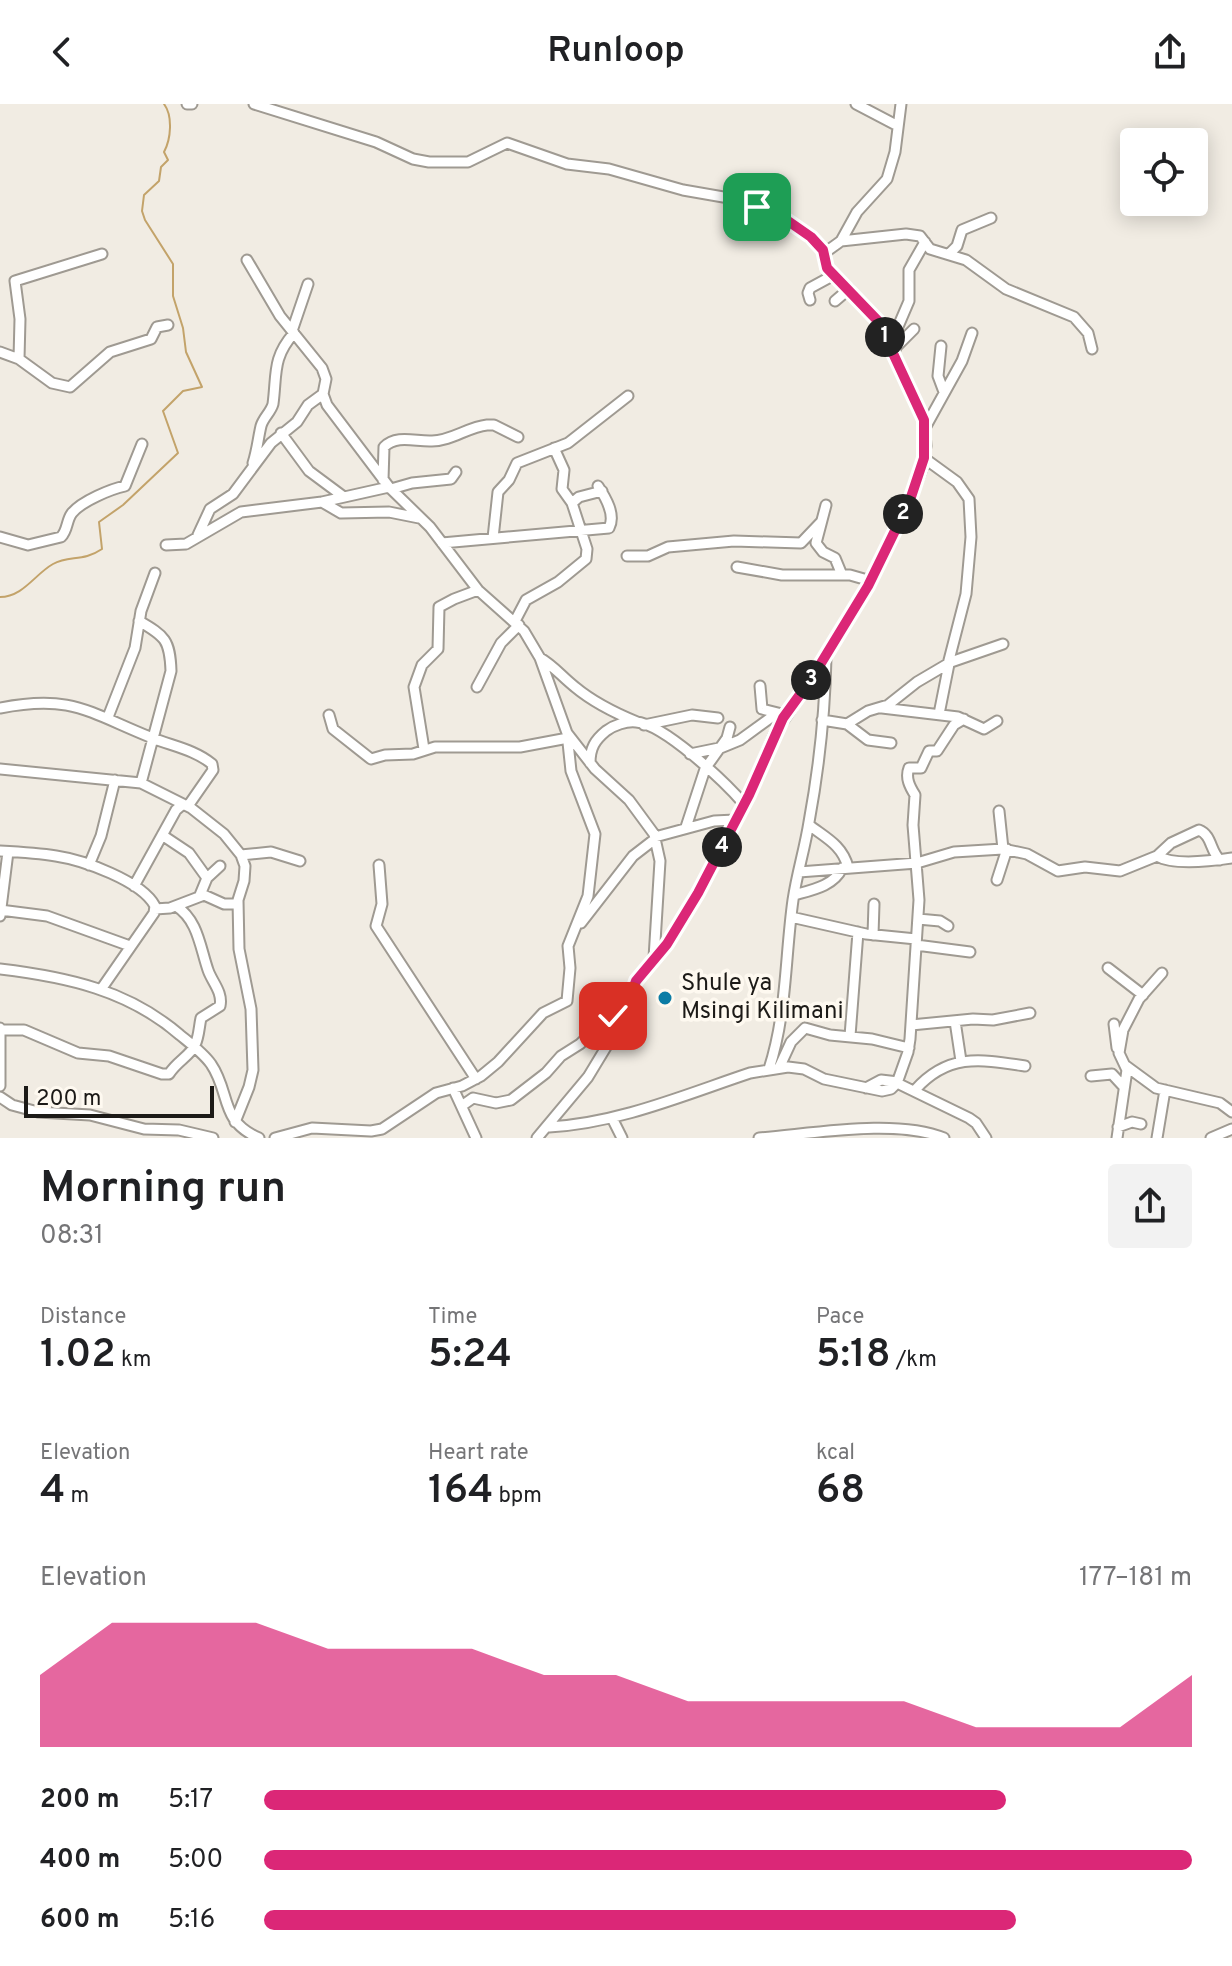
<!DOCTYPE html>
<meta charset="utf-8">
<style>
body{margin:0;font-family:Overpass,sans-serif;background:#f2f2f2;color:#202124;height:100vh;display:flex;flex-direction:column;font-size:30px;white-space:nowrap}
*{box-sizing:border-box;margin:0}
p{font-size:26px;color:#757577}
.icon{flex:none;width:44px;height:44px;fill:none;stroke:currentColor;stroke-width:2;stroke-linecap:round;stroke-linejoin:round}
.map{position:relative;height:1034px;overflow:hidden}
.details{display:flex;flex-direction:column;background:#fff;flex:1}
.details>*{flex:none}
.tools{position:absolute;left:1120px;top:24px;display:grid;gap:16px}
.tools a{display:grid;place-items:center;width:88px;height:88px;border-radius:8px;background:#fff;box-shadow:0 4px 20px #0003;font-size:40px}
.scale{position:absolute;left:24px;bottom:20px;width:190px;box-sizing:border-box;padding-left:8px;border:4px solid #1c1a17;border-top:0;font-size:22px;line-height:28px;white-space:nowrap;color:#1c1a17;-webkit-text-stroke:6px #fef9f0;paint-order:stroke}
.pin{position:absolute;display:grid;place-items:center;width:68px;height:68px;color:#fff;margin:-34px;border-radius:16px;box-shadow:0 4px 12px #0006}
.km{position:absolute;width:40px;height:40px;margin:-20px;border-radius:50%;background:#222;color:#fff;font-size:22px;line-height:40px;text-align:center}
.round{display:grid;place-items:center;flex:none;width:84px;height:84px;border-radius:8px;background:#f2f2f2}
.overview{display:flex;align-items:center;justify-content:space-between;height:136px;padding:0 40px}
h1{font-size:44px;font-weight:600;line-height:60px}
.metrics{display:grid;grid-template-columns:repeat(3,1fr);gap:12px;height:136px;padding:8px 40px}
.metrics div{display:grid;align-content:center}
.metrics b{font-size:40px;font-weight:600}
.metrics small{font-size:22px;font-weight:400}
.metrics p{font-size:22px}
.chart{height:224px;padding:16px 40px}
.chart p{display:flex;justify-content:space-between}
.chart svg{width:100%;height:144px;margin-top:8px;fill:#db2777;opacity:.7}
ul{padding:0 40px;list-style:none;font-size:26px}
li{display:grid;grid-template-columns:128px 96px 1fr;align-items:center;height:60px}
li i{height:20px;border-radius:10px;background:#db2777}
header{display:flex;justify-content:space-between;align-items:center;height:104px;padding:0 40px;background:#fff;font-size:36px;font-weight:600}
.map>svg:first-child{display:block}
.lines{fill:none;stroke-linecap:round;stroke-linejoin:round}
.stream{stroke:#c3a36a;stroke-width:2}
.minor-casing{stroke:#9f9a92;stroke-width:13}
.minor{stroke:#fff;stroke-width:9}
.route-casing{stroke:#fff;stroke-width:16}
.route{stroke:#db2777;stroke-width:10}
.poi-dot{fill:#0b7ca5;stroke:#fef9f0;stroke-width:3}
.labels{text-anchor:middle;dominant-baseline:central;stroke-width:7;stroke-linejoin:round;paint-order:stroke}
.poi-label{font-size:24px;fill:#1c1a17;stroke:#fef9f0;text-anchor:start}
</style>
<header><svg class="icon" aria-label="back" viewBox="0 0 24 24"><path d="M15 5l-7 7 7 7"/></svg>Runloop<svg class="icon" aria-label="share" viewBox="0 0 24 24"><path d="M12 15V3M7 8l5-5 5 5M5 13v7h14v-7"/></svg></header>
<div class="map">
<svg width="1232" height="1034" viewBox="0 0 1232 1034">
<rect width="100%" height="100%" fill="#f1ece3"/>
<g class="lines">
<path class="stream" d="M0,493C23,493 35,470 53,460C69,451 83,458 102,445L99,418L123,401L178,349L163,307L183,287L202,283L186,248L183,224L173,192V160L145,116L142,107L144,91L159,77L161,63L168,56L164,48C171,35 173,12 164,0"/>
<defs>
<path id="minor" d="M187,0H192
M254,0L376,38L413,55L429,58H468L507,39L567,60L609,65L683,86L729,94L757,103L801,125L823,146L827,164L878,217L924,316L926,342L922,365L910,396L868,482L826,552L774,631L749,691L698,789L667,840L636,877L614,930L588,973L537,1034
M856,0L898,22
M841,137L906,130L920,132L930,145L966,156L1006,185L1074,213L1088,229L1092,245
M823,150L841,137L857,108L887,75L895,48L901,0
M949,150L957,142L962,126L991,114
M247,156L280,212L322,264L326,275L323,290L327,301L389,383L430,423L478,486L524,527L540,554L567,629L595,665L629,696L654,730L660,757L654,854
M810,196L808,189L810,184L834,171
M835,197L849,185
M292,227L308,180
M897,242L914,225
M941,242L938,272L944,288
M896,244L897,225L909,197V166L925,138
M0,248L19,255L52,279L70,283L110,248L151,235L157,223L168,221
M19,255L20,215L15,177L102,150
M926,322L962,257L972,229
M281,329L309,367L344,393
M554,344L564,366L562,385L572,399
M924,354L957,378L969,395L971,433L966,490L948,560
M253,359C257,347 258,335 261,322C263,314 271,308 273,300C277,270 272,254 294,229
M383,376L384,343C397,330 416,338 432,337C451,337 468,323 487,321H494L518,333
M391,385L412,379L451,375L456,368
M322,398L341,409L389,408L419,414
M826,401L816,439L823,448L835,454L842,471
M198,431L210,405L233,390L271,339L297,318L308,301L323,290
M0,433L28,441L61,433C68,426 66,417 72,409C82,397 111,385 125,382L142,340
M493,434L498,388L509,376L517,359L568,339L628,292
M442,439L609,424C616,411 606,394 598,382
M166,441L186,440L241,408L322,398L389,383
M627,452H648L668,443L734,437L801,439L821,418
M737,463L782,471H850L871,477
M139,517C165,532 170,536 171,567L141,679
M515,517L526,496L558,478L586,455L587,445L572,399L579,393L602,387
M540,554C554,562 562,573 575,583C593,598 615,609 637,618
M760,582L762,605L782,610
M477,583L501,539L519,521
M0,604C71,590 88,608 150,633C171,642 194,645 212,660L213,666L188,702
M882,604L958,613L984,625L997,617
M939,610L949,560
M329,611L333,625L371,655L385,651L413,650L435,643H520L568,634
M108,613L135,544L141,507L155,469
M822,616L847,620L868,636L891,639
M847,620L868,607L888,601L917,578L951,558L1003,540
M644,621L692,611L718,614
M424,645L414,583L422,561L438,545L439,503L454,495L478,486
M718,645L740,636L777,609
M690,650L719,644
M590,659C590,644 595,636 606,627C614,621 626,617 636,618C664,620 725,678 744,700
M707,662L727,634L730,623
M0,665L141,679L191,704L224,730L241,751L245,762L244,777L238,796L239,845L251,905L253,966L249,983L235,1018
M999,707L1003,745
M809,721C826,734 842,741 848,763
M686,723L706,662
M162,731L189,749L207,774
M655,733L714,717L735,716
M0,747C19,748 38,749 56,752C83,756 142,777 155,802L154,809L102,884
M241,751L271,748L300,757
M1157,752L1171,739L1199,726C1212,731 1210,747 1220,756
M89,761L101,732L115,676
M379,761L382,800L376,822L476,975
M799,768L917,759L954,748L1003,745L1027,750L1058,767L1085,763L1120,767L1157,752C1174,762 1212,757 1232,754
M997,776L1007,745
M134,782L176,706L183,700
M200,791L207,774L220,762
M794,791C812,786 834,782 842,764
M155,805L170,804L204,791L224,800H238
M0,806L47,812L130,842
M0,812L8,748
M791,813L866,830L916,835
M918,815L940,817L948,822
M581,819L633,752L655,735
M873,831L874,800
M916,841L970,848
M1108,864L1143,891
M0,865C67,873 128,886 180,931C191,940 203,949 211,960C231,989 219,1017 259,1034
M955,917L961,957
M1114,920L1117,944
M911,921L973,915L993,916L1030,909
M0,924V982
M0,926H24L78,949L109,952L162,970H169C177,957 190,952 195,941C199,933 199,923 201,914L220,902C223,888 212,878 208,866C200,843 198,816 176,802
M850,932L858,828
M1126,962L1156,984L1220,999L1232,1008
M779,964L791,938L805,924L830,931L872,935L909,944
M769,965C787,909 785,853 793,796C797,769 805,744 809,718C819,664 825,608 826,553
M1091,972L1112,970L1124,983
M897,979L969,1014L976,1019L986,1034
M453,984L476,1034
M866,984L881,976L898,978
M915,986C948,949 980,955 1025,962
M0,993L12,1001L38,1008L90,1011L144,1025L179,1026L213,1034
M463,1001L473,994L496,999L511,996L546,969L561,952L580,940L601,920L627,903
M612,1014L622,1034
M549,1023C619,1019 684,991 750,969L788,963L804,965L824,975L882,987L891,985L897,979L908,948L910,935L919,796L913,721L915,691C910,683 905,674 909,664H921L929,647H937L954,621L964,615
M1118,1023L1132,1018L1141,1020
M275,1034L312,1024L371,1027L382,1025L436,989L462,982L481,972L498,958L543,909L567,897L570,864L568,842L588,792L595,730L571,667L567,629
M759,1034C811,1030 896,1014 944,1034
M1117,1034L1127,966L1119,949L1123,926L1139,895L1162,869
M1157,1034L1165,986
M1211,1034L1232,1025"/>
</defs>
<use href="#minor" class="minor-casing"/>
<use href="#minor" class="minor"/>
</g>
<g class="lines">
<defs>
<path id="route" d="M613,912L627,903L636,877L667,840L698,789L749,691L783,614L812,574L868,482L910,396L924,354V316L878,217L827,164L823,146L811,133L788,117L757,103"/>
</defs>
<use href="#route" class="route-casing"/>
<use href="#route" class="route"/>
</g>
<circle class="poi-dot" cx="665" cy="894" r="8"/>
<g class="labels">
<g class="poi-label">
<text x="681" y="880">Shule ya<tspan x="681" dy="28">Msingi Kilimani</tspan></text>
</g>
</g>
</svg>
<div class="tools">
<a><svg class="icon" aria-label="locate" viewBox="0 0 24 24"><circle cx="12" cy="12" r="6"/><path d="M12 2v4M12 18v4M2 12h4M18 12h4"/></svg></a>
</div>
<div class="scale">200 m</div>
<div class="pin" style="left:757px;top:103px;background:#1e9e55"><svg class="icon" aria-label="arrive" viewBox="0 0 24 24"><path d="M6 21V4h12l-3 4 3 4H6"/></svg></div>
<div class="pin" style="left:613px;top:912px;background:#d93025"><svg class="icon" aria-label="check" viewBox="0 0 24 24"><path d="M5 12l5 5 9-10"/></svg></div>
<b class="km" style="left:885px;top:233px">1</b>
<b class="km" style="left:903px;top:410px">2</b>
<b class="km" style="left:811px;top:576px">3</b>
<b class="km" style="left:722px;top:743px">4</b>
</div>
<section class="details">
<div class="overview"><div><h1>Morning run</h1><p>08:31</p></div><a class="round"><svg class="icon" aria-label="share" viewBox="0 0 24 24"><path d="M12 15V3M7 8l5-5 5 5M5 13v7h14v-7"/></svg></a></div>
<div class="metrics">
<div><p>Distance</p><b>1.02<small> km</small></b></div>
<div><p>Time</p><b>5:24</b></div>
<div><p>Pace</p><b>5:18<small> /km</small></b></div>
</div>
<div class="metrics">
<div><p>Elevation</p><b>4<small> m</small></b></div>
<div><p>Heart rate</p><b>164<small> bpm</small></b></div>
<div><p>kcal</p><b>68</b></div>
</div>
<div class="chart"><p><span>Elevation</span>177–181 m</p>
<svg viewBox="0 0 160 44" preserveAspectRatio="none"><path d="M0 44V22L10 6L20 6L30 6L40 14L50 14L60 14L70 22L80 22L90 30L100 30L110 30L120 30L130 38L140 38L150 38L160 22V44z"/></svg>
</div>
<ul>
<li><b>200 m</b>5:17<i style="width:80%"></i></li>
<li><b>400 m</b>5:00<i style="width:100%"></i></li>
<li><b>600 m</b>5:16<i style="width:81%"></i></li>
</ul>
</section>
